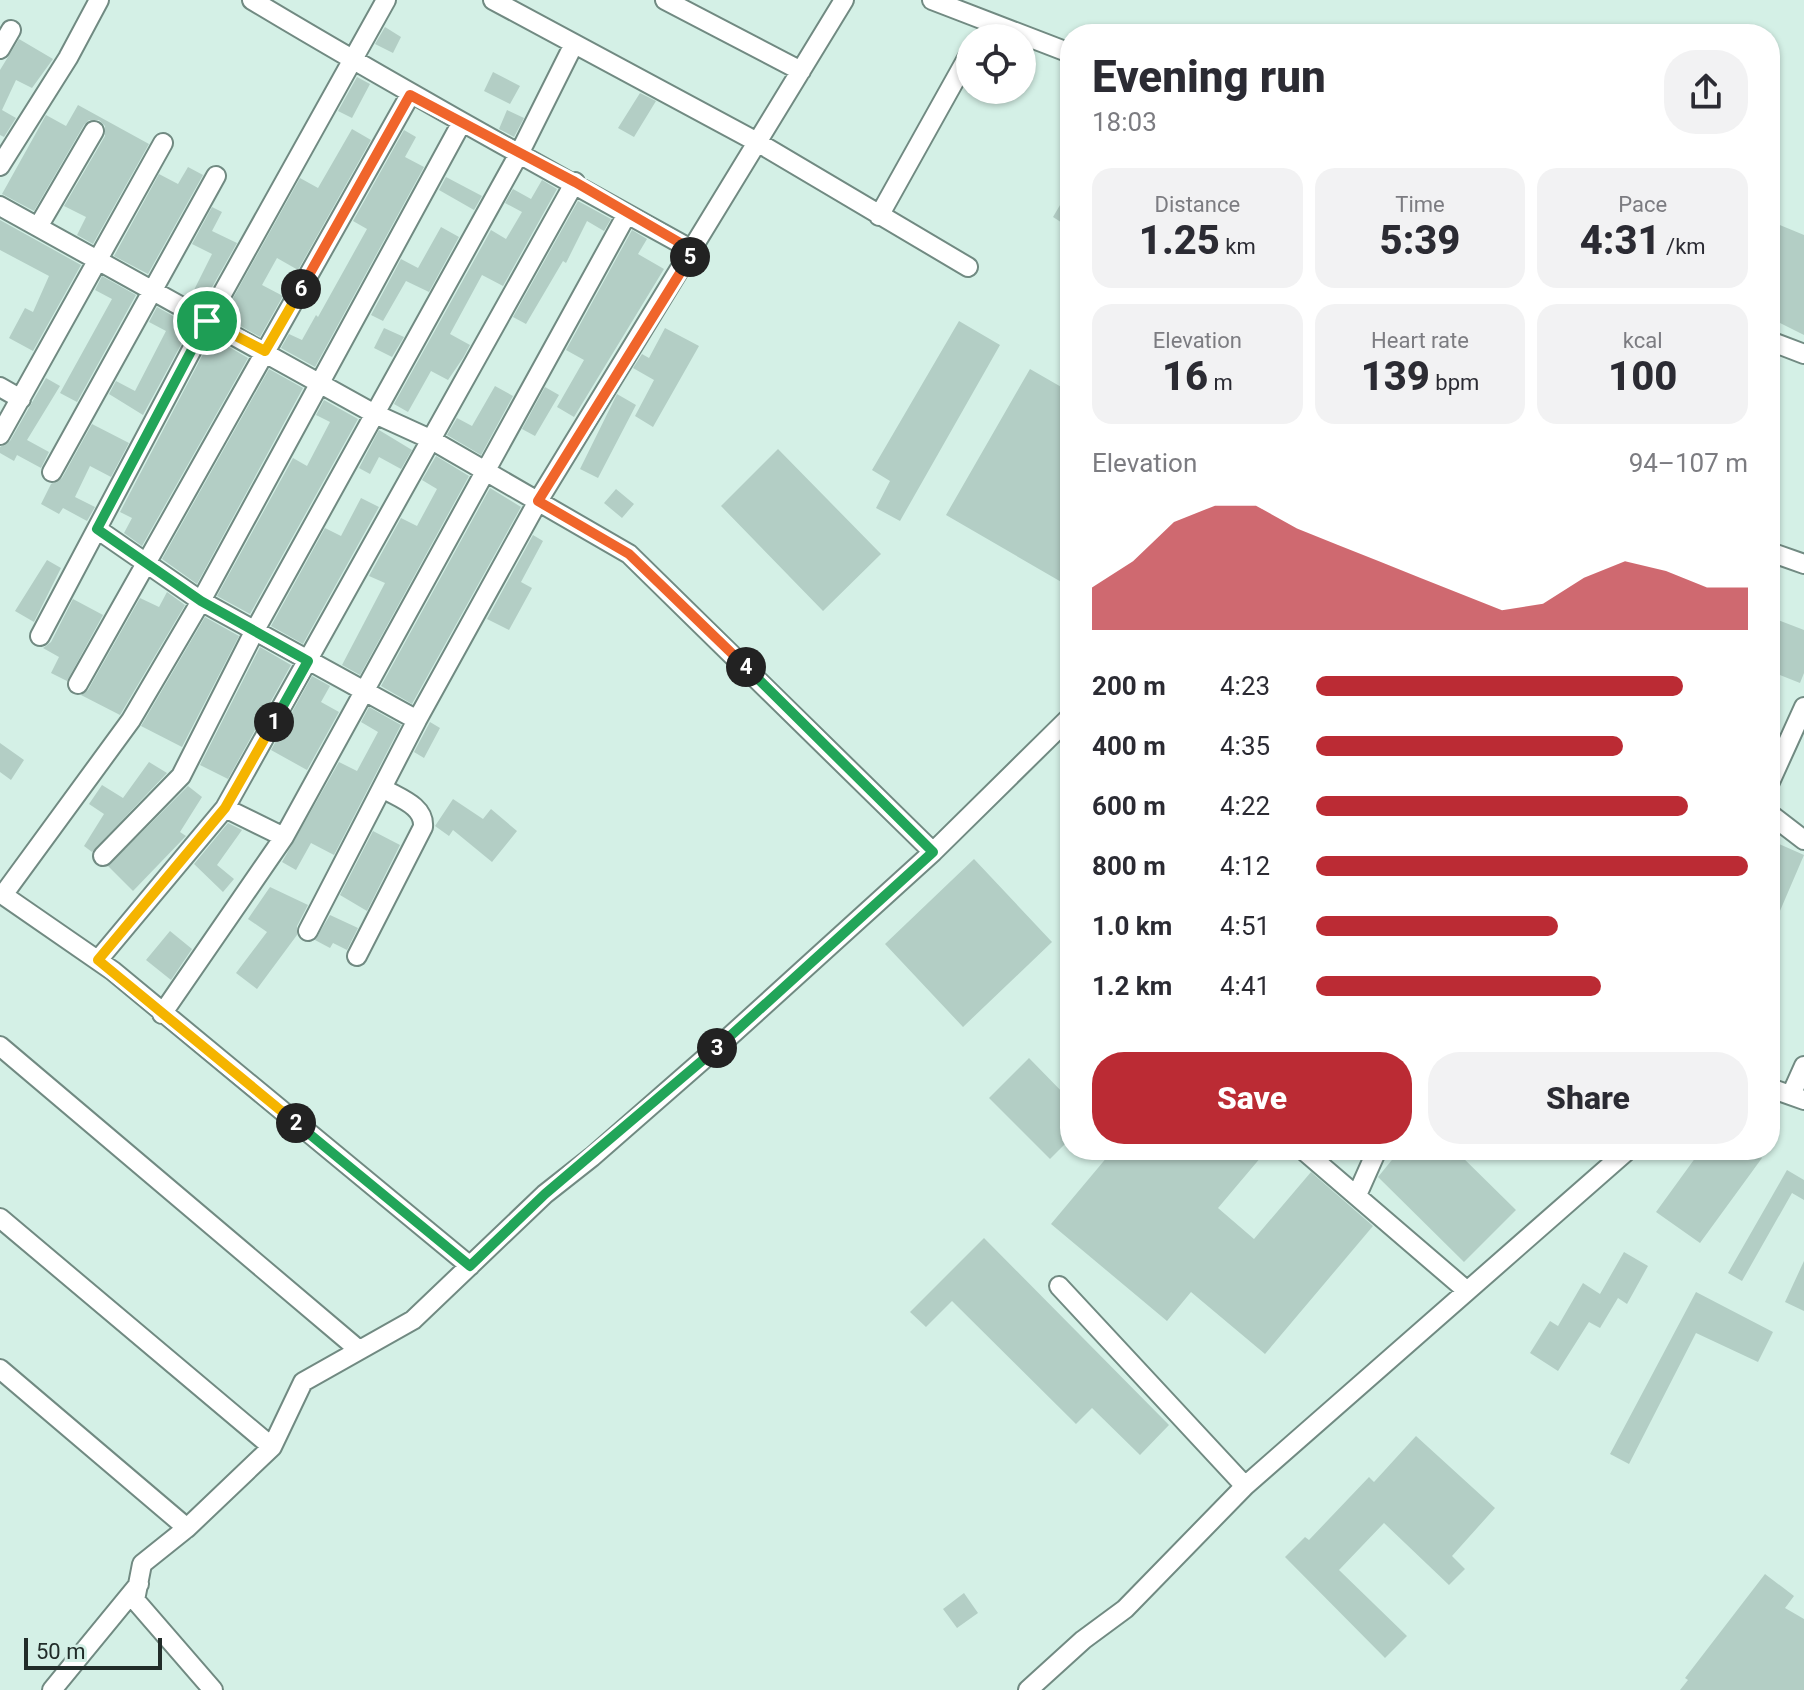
<!DOCTYPE html>
<meta charset="utf-8">
<style>
body{margin:0;font-family:Roboto,sans-serif;background:#f2f2f3;color:#2b2b33;height:100vh;display:flex;flex-direction:column;font-size:30px;white-space:nowrap}
*{box-sizing:border-box;margin:0}
p{font-size:26px;color:#7c7c81}
.icon{flex:none;width:44px;height:44px;fill:none;stroke:currentColor;stroke-width:2;stroke-linecap:round;stroke-linejoin:round}
.map{position:relative;flex:1;overflow:hidden}
.sheet{position:absolute;left:1060px;top:24px;width:720px;height:1136px;display:flex;flex-direction:column;background:#fff;border-radius:32px;box-shadow:0 2px 6px #0004}
.sheet>*{flex:none}
.controls{position:absolute;left:956px;top:24px;display:grid;gap:16px}
.controls a{display:grid;place-items:center;width:80px;height:80px;border-radius:50%;background:#fff;box-shadow:0 2px 6px #0004;font-size:40px}
.scale{position:absolute;left:24px;bottom:20px;width:138px;box-sizing:border-box;padding-left:8px;border:4px solid #212c29;border-top:0;font-size:22px;line-height:28px;white-space:nowrap;color:#212c29;-webkit-text-stroke:6px #d4f0e6;paint-order:stroke}
.pin{position:absolute;display:grid;place-items:center;width:68px;height:68px;color:#fff;margin:-34px;border:4px solid #fff;border-radius:50%;box-shadow:0 2px 8px #0007}
.km{position:absolute;width:40px;height:40px;margin:-20px;border-radius:50%;background:#222;color:#fff;font-size:22px;line-height:40px;text-align:center}
.round{display:grid;place-items:center;flex:none;width:84px;height:84px;border-radius:32px;background:#f2f2f3}
.summary{display:flex;align-items:center;justify-content:space-between;height:136px;padding:0 32px}
h1{font-size:44px;font-weight:800;line-height:60px}
.figures{display:grid;grid-template-columns:repeat(3,1fr);gap:12px;height:136px;padding:8px 32px}
.figures div{display:grid;align-content:center;border-radius:20px;background:#f2f2f3;text-align:center}
.figures b{font-size:40px;font-weight:800}
.figures small{font-size:22px;font-weight:400}
.figures p{font-size:22px}
.chart{height:224px;padding:16px 32px}
.chart p{display:flex;justify-content:space-between}
.chart svg{width:100%;height:144px;margin-top:8px;fill:#bb2b34;opacity:.7}
.button{display:flex;gap:16px;margin-top:auto;padding:16px 32px}
.button a{flex:1;height:92px;border-radius:32px;background:#bb2b34;color:#fff;font-size:32px;font-weight:800;line-height:92px;text-align:center}
.button a+a{background:#f2f2f3;color:#2b2b33}
ul{padding:0 32px;list-style:none;font-size:26px}
li{display:grid;grid-template-columns:128px 96px 1fr;align-items:center;height:60px}
li i{height:20px;border-radius:10px;background:#bb2b34}
.map>svg:first-child{display:block}
.building{fill:#b3cec5}
.lines{fill:none;stroke-linecap:round;stroke-linejoin:round}
.minor-casing{stroke:#718a82;stroke-width:22}
.minor{stroke:#fff;stroke-width:18}
.split-1-casing{stroke:#fff;stroke-width:16}
.split-2-casing{stroke:#fff;stroke-width:16}
.split-3-casing{stroke:#fff;stroke-width:16}
.split-4-casing{stroke:#fff;stroke-width:16}
.split-5-casing{stroke:#fff;stroke-width:16}
.split-6-casing{stroke:#fff;stroke-width:16}
.split-7-casing{stroke:#fff;stroke-width:16}
.split-1{stroke:#22a559;stroke-width:10}
.split-2{stroke:#f5b400;stroke-width:10}
.split-3{stroke:#22a559;stroke-width:10}
.split-4{stroke:#22a559;stroke-width:10}
.split-5{stroke:#f0652b;stroke-width:10}
.split-6{stroke:#f0652b;stroke-width:10}
.split-7{stroke:#f5b400;stroke-width:10}
</style>
<div class="map">
<svg width="1804" height="1690" viewBox="0 0 1804 1690">
<rect width="100%" height="100%" fill="#d4f0e6"/>
<path class="building" d="M385,27L401,37L393,53L375,44Z
M19,39L53,59L32,88L16,80L2,110L16,118L4,137L0,135V70Z
M493,72L520,86L510,104L484,91Z
M357,77L370,84L352,118L338,111Z
M640,93L656,101L634,137L618,128Z
M78,105L149,144L93,244L77,235L86,217L64,206L105,136V126L99,120H89L84,125L34,211L2,194L46,115L66,126Z
M507,110L524,118L514,137L499,129Z
M352,129L371,140L298,270L277,258L262,285L283,296L260,337L223,316L300,178L318,188Z
M404,130L416,137L405,157L424,167L315,367L281,348L289,334L302,340L316,315L318,317L367,229L353,221Z
M188,167L203,175L148,274L114,256L159,174L178,184Z
M446,177L482,196L474,210L439,190Z
M542,180L557,189L503,286L482,275L450,334L470,345L463,358L448,380L431,371L408,412L394,404L491,230L506,239L522,212L505,203L513,189L531,199Z
M1070,188V228L1053,217Z
M578,201L611,219L604,231L587,221L566,263L563,261L526,324L513,317Z
M212,207L222,212L212,231L237,243L202,305L190,298L212,254L192,244Z
M0,220L81,265L33,351L9,338L25,308L33,312L49,276L0,250Z
M1770,221L1804,235V335L1770,318Z
M441,227L459,237L429,292L406,281L383,321L371,315L401,259L418,268Z
M632,230L647,239L638,254L664,269L574,417L557,407L584,360L566,350Z
M102,276L136,295L77,402L60,393L112,299L95,290Z
M157,307L191,326L143,415L109,394L116,381L135,391L166,331L149,322Z
M959,321L1000,345L900,521L876,508L890,481L872,470Z
M384,328L404,337L392,357L374,348Z
M665,328L699,346L653,427L635,416L654,380L633,368L642,354L649,358Z
M212,337L248,358L142,546L124,533L132,518L120,512Z
M269,369L303,388L197,584L162,559Z
M1030,369L1070,392V587L946,515Z
M46,378L60,386L27,440L49,452L41,468L17,455L14,461L0,453V447L10,441Z
M495,386L513,396L481,455L447,435L457,418L472,426Z
M545,387L559,395L535,436L522,429Z
M617,394L636,405L598,478L580,469Z
M324,400L358,419L250,614L217,596L293,458L307,466L330,422L316,415Z
M92,424L129,443L111,477L90,466L75,497L95,507L87,521L63,508L59,514L41,504L51,484L62,478Z
M379,430L412,450L401,469L379,457L370,474L359,468Z
M778,449L881,554L823,611L721,506Z
M436,456L469,476L360,675L342,665L385,583L369,576L401,518L417,526L437,489L422,480Z
M490,488L521,507L412,704L381,686Z
M616,489L634,504L622,518L604,503Z
M361,498L379,507L303,644L271,626L325,528L341,536Z
M533,535L543,541L521,582L532,588L509,630L487,619Z
M47,560L61,568L34,622L15,611Z
M167,592L185,605L120,715L81,695L88,690L140,598L159,607Z
M73,599L103,615L67,681L51,673L59,657L43,648L51,642Z
M205,617L239,636L182,747L141,726Z
M1770,617L1804,630V673L1800,683L1770,671Z
M260,647L291,665L228,779L200,765Z
M312,676L330,686L321,702L339,712L307,770L271,750Z
M369,707L401,725L334,855L311,843L296,870L282,862L339,762L357,771L378,732L361,722Z
M430,722L440,728L424,758L414,752Z
M0,743L24,760L11,780L0,772Z
M149,762L167,773L92,852L84,846L104,814L89,804L102,785L123,798Z
M188,786L202,797L180,832L186,836L133,891L108,866Z
M453,799L483,819L491,809L517,831L492,862L453,830L449,836L435,826Z
M228,823L242,830L217,865L234,879L223,892L194,864Z
M373,831L400,845L367,911L340,895Z
M1770,840L1804,855L1770,934Z
M974,859L1052,942L963,1027L885,944Z
M270,887L308,905L297,926V935L257,989L236,973L267,932L248,919Z
M330,915L358,928L347,950L333,943L330,948L315,940Z
M170,931L192,949L171,980L146,960Z
M1029,1058L1070,1100V1139L1050,1159L989,1098Z
M1113,1150H1267L1218,1208L1254,1239L1311,1172L1373,1226L1265,1354L1191,1292L1167,1321L1051,1224Z
M1400,1150H1455L1516,1210L1464,1262L1378,1177Z
M1701,1150H1750L1762,1158L1700,1243L1656,1212Z
M1787,1170L1804,1180V1200L1792,1193L1742,1281L1728,1273Z
M984,1238L1169,1425L1140,1455L1092,1408L1076,1424L952,1301L926,1327L910,1312Z
M1624,1252L1648,1266L1627,1304L1618,1298L1600,1328L1589,1322L1558,1371L1530,1353L1550,1321L1558,1326L1583,1283L1600,1294Z
M1804,1261V1311L1785,1302Z
M1696,1292L1773,1332L1758,1362L1696,1333L1629,1464L1610,1454Z
M1416,1436L1495,1508L1452,1556L1465,1569L1449,1585L1384,1523L1339,1570L1407,1636L1385,1658L1285,1557L1305,1537L1309,1540L1369,1477L1374,1482Z
M1765,1574L1794,1596L1785,1608L1804,1619V1690H1680L1688,1680L1685,1678Z
M964,1593L978,1613L957,1628L943,1609Z"/>
<g class="lines">
<defs>
<path id="minor" d="M252,0C397,87 546,169 694,251
M493,0L757,142L968,267
M665,0L801,71
M932,0L1070,53
M0,49L11,30
M0,166L68,58L99,0
M0,206L373,413L430,439L629,554L933,852
M879,216L970,53
M38,227L94,131
M1770,341L1804,354
M0,387L21,399
M0,435L163,143
M52,472L216,176
M97,529L201,601L417,720
M1770,552L1804,564
M40,636L207,321L386,0
M78,684L410,95
M1770,782L1804,707
M225,808L284,837
M1770,814L1804,840
M103,856L181,776L255,630L520,152L574,44
M0,894L3,895L131,720L201,601L462,122
M3,895L113,971L470,1266
M308,931L417,720L538,501L844,0
M357,956L423,827C425,806 399,798 384,789
M98,960L225,808L575,182
M162,1014L284,837L627,214
M0,1046L359,1350
M1770,1088L1804,1100
M1791,1095L1804,1066
M1303,1150L1466,1290
M1357,1195L1377,1150
M0,1218L272,1447
M1059,1286L1245,1486
M0,1369L187,1528
M52,1690L139,1584
M213,1690L135,1600L142,1564L187,1528L272,1447L303,1382L413,1320L545,1194L592,1157L728,1038L933,852L1070,717
M1028,1690L1083,1640L1125,1609L1245,1486L1628,1150"/>
</defs>
<use href="#minor" class="minor-casing"/>
<use href="#minor" class="minor"/>
</g>
<g class="lines">
<defs>
<path id="split-1" d="M207,321L97,529L201,601L308,661L274,722"/>
<path id="split-2" d="M274,722L225,808L98,960L296,1123"/>
<path id="split-3" d="M296,1123L470,1266L545,1194L717,1048"/>
<path id="split-4" d="M717,1048L933,852L746,667"/>
<path id="split-5" d="M690,257L538,501L629,554L746,667"/>
<path id="split-6" d="M301,289L410,95L575,182L694,251L690,257"/>
<path id="split-7" d="M207,321L265,351L301,289"/>
</defs>
<use href="#split-1" class="split-1-casing"/>
<use href="#split-2" class="split-2-casing"/>
<use href="#split-3" class="split-3-casing"/>
<use href="#split-4" class="split-4-casing"/>
<use href="#split-5" class="split-5-casing"/>
<use href="#split-6" class="split-6-casing"/>
<use href="#split-7" class="split-7-casing"/>
<use href="#split-1" class="split-1"/>
<use href="#split-2" class="split-2"/>
<use href="#split-3" class="split-3"/>
<use href="#split-4" class="split-4"/>
<use href="#split-5" class="split-5"/>
<use href="#split-6" class="split-6"/>
<use href="#split-7" class="split-7"/>
</g>
</svg>
<div class="controls">
<a><svg class="icon" aria-label="locate" viewBox="0 0 24 24"><circle cx="12" cy="12" r="6"/><path d="M12 2v4M12 18v4M2 12h4M18 12h4"/></svg></a>
</div>
<div class="scale">50 m</div>
<div class="pin" style="left:207px;top:321px;background:#1e9e55"><svg class="icon" aria-label="arrive" viewBox="0 0 24 24"><path d="M6 21V4h12l-3 4 3 4H6"/></svg></div>
<b class="km" style="left:274px;top:722px">1</b>
<b class="km" style="left:296px;top:1123px">2</b>
<b class="km" style="left:717px;top:1048px">3</b>
<b class="km" style="left:746px;top:667px">4</b>
<b class="km" style="left:690px;top:257px">5</b>
<b class="km" style="left:301px;top:289px">6</b>
<section class="sheet">
<div class="summary"><div><h1>Evening run</h1><p>18:03</p></div><a class="round"><svg class="icon" aria-label="share" viewBox="0 0 24 24"><path d="M12 15V3M7 8l5-5 5 5M5 13v7h14v-7"/></svg></a></div>
<div class="figures">
<div><p>Distance</p><b>1.25<small> km</small></b></div>
<div><p>Time</p><b>5:39</b></div>
<div><p>Pace</p><b>4:31<small> /km</small></b></div>
</div>
<div class="figures">
<div><p>Elevation</p><b>16<small> m</small></b></div>
<div><p>Heart rate</p><b>139<small> bpm</small></b></div>
<div><p>kcal</p><b>100</b></div>
</div>
<div class="chart"><p><span>Elevation</span>94–107 m</p>
<svg viewBox="0 0 160 44" preserveAspectRatio="none"><path d="M0 44V31L10 23L20 11L30 6L40 6L50 13L60 18L70 23L80 28L90 33L100 38L110 36L120 28L130 23L140 26L150 31L160 31V44z"/></svg>
</div>
<ul>
<li><b>200 m</b>4:23<i style="width:85%"></i></li>
<li><b>400 m</b>4:35<i style="width:71%"></i></li>
<li><b>600 m</b>4:22<i style="width:86%"></i></li>
<li><b>800 m</b>4:12<i style="width:100%"></i></li>
<li><b>1.0 km</b>4:51<i style="width:56%"></i></li>
<li><b>1.2 km</b>4:41<i style="width:66%"></i></li>
</ul>
<div class="button"><a>Save</a><a>Share</a></div>
</section>
</div>
